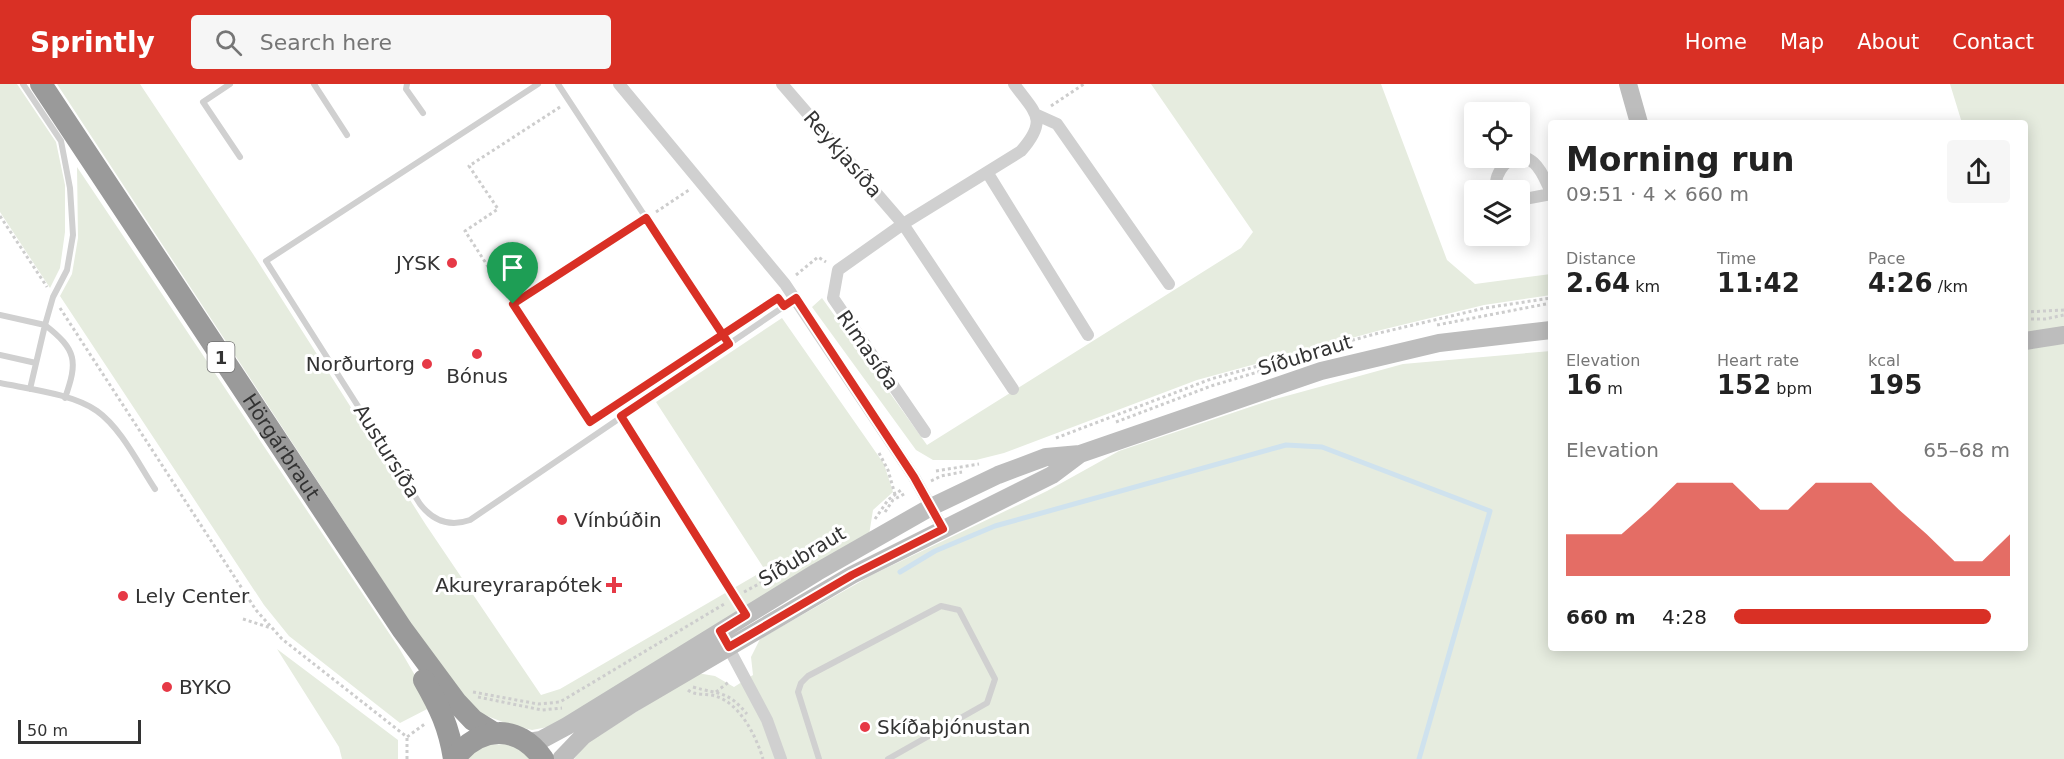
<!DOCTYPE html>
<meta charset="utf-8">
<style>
body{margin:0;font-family:"DejaVu Sans",sans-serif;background:#f6f6f6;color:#222;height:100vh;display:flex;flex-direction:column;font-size:22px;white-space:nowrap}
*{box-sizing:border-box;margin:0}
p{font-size:20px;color:#767676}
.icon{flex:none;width:33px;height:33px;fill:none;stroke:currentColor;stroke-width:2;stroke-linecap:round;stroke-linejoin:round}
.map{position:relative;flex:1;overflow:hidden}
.side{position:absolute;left:1548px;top:36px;width:480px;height:531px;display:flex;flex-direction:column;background:#fff;border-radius:6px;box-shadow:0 3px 15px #0003}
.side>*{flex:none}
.buttons{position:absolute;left:1464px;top:18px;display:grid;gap:12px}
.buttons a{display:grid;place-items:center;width:66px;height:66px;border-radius:6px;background:#fff;box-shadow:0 3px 15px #0003;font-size:30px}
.scale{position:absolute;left:18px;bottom:15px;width:123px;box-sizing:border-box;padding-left:6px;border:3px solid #333;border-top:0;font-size:16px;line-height:21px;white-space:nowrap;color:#333;-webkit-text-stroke:4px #fff;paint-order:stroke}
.pin{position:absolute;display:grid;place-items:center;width:51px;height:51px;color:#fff;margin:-62px -26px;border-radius:50% 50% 50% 0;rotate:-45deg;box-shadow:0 0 6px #0007}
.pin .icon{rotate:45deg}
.round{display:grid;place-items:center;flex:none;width:63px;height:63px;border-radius:6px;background:#f6f6f6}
.overview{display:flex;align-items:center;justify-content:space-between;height:102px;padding:0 18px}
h1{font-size:33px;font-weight:700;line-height:45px}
.metrics{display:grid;grid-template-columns:repeat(3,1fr);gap:9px;height:102px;padding:6px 18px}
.metrics div{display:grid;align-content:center}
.metrics b{font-size:26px;font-weight:700}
.metrics small{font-size:16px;font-weight:400}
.metrics p{font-size:16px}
.chart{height:168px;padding:12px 18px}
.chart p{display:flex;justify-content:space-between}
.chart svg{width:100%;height:108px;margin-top:6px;fill:#d93025;opacity:.7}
ul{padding:0 18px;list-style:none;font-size:20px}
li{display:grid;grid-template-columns:96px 72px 1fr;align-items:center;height:45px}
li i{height:15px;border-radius:8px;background:#d93025}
header{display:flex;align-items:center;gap:36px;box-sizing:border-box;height:84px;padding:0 30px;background:#d93025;color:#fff}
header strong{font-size:28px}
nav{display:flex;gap:33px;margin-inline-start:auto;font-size:21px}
.search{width:420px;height:54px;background:#f6f6f6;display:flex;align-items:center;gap:15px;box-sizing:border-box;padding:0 21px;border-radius:6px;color:#767676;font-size:22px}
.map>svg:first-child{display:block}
.green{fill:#e6ecdf}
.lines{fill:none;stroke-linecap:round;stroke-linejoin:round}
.stream{stroke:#cfe2ee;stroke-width:5}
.path{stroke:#cdcdcd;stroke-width:3;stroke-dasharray:3 3;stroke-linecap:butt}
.lane{stroke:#d0d0d0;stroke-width:6}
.street{stroke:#d0d0d0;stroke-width:12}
.secondary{stroke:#bdbdbd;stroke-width:18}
.highway{stroke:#9a9a9a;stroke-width:22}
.route-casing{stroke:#fff;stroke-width:12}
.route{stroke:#d93025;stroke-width:8}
.poi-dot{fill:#e63946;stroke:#fff;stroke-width:2}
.labels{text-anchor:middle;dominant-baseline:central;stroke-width:6;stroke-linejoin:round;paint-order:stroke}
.shield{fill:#fff;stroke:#707070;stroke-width:1.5}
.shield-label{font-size:18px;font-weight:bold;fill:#333}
.street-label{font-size:20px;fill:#333;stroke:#fff}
.poi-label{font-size:20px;fill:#333;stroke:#fff;text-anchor:start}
</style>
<header>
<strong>Sprintly</strong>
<div class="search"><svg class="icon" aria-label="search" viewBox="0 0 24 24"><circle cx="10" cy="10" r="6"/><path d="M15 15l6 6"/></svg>Search here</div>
<nav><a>Home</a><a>Map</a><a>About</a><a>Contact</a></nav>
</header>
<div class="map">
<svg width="2064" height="675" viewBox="0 0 2064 675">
<rect width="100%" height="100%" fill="#fff"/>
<path class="green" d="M0,0H17L56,58L65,101V148L60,184L50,204L0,128Z
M57,0H140L253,170L426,441L541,611L560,605L765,486L656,318L782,234L884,380L893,408L873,426L869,451L558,641L532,646L508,640L482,630L452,602Z
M1151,0H1381L1447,176L1475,200L1551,190V211L1484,221L1381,246L1197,296L1004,369L976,376H933L916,366L812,223L822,214L927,361L1241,164L1253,148Z
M1950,0H2064V675H574L586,660L697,589L715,592L734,603L753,591L751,573L760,555L872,491L1047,407L1119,367L1265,318L1403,280L1551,267V564H2025V39H1962Z
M77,83L399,564L433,622L400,639L289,552L264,521L60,212L72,190L78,154Z
M277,565L398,656V675H342L339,663Z
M508,660L520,665L530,675H465L482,661Z"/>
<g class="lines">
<path class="stream" d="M900,488L935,467L995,442L1286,361L1322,363L1490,427L1419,675"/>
<path class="path" d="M1051,22L1084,0
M560,23L469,82L498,125L465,147L589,338L644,302
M656,128L689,106
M0,132L47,203
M796,191L818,173L826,178
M513,220L637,139
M60,224L256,526L282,555L407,653L426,639
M2025,228L2064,226
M2025,235H2045L2064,231
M1437,241L1551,219
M1116,338L1211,302L1291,278
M1056,354L1211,295L1240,287L1375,250L1485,224L1551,214
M879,369L888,386L896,414
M936,387L979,380
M931,397L941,392L962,388
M885,428L893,416L906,409
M875,435L888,416L901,406
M744,508L788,484
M243,535L271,544
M693,603C720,611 727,606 747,630
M688,606C695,612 706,609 715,612C740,619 756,652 763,675
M473,608L538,620L560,618L726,519
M716,608L730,597
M478,613L542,626L562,624
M407,675V653"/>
<path class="lane" d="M23,0L61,57L70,104L73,151L67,186L53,213L45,241C77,266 78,277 65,314
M230,0L203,18L240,73
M314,0L347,51
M407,0L406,5L423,29
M538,0L266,177L420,420C433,437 450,443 470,436L795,215
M558,0L729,260
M0,231L45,241L30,305
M0,271L36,279
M0,299C29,305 73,310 97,327C121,344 139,381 155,405
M621,332L745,529
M819,675L798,608L801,599L808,592L941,522L959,526L995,595L987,619L888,675"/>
<path class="street" d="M619,0L785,200L914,393L943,445
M782,0L903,140L1013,305
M1037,31L1057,40L1169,200
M987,88L1088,251
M1499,106L1496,98C1498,81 1518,64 1534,79C1542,86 1546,98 1551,108
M1520,116L1551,110
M925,348L833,214L838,186L903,140L1021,67C1049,35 1035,29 1014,0
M726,559L767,636L781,675"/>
<path class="secondary" d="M1628,0L1639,39
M2025,257L2064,251
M528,658L541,656L567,642L817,488L931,423L998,391L1046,373L1080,370L1321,287L1439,259L1551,246
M561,675L583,652L632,620L852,491L1052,391L1080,370"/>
<g class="highway">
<path id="s1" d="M41,0L402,545L456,618L473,636L494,649"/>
<path d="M424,596C440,624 449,643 454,675"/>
<path d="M454,675C479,642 518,639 543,675"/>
</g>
</g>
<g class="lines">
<defs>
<path id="route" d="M513,220L646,134C673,176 701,218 729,260L621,332L746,531L720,547L729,563L852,491L943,445L914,393L796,214L784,222L778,214L590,338L513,220"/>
</defs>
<use href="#route" class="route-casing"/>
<use href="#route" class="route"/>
</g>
<g class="poi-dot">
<circle cx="452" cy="179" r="6"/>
<circle cx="477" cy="270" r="6"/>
<circle cx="427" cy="280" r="6"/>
<circle cx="562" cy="436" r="6"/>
<path d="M611 492h6v6h6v6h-6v6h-6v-6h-6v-6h6z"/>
<circle cx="123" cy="512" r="6"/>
<circle cx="167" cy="603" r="6"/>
<circle cx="865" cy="643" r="6"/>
</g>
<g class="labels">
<rect class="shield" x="207.5" y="258" width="27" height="30" rx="4.5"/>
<g class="shield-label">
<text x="221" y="273">1</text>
</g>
<g class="street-label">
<text transform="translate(843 70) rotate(49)">Reykjasíða</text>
<text transform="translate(868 266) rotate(55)">Rimasíða</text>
<text transform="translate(1305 271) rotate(-17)">Síðubraut</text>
<text stroke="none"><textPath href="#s1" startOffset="435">Hörgárbraut</textPath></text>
<text transform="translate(387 367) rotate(58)">Austursíða</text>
<text transform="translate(802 472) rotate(-31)">Síðubraut</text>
</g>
<g class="poi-label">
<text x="440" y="179" text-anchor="end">JYSK</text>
<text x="415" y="280" text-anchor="end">Norðurtorg</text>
<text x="477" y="292" text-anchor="middle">Bónus</text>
<text x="574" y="436">Vínbúðin</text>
<text x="602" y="501" text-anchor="end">Akureyrarapótek</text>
<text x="135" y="512">Lely Center</text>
<text x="179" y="603">BYKO</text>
<text x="877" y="643">Skíðaþjónustan</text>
</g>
</g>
</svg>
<div class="buttons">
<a><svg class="icon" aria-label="locate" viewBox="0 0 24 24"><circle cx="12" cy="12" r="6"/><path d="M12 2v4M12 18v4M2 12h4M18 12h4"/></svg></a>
<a><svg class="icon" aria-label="layers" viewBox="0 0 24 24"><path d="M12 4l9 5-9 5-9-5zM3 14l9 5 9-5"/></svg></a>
</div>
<div class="scale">50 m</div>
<div class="pin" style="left:513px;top:220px;background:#1e9e55"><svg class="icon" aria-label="arrive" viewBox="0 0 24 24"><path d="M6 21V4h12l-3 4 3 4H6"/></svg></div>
<section class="side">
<div class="overview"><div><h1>Morning run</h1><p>09:51 · 4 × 660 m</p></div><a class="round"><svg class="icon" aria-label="share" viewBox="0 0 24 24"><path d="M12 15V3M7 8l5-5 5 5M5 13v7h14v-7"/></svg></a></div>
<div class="metrics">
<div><p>Distance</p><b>2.64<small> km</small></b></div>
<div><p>Time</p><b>11:42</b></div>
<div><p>Pace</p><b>4:26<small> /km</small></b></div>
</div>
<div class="metrics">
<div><p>Elevation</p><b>16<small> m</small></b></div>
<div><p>Heart rate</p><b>152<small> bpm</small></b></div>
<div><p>kcal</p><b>195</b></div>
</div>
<div class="chart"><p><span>Elevation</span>65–68 m</p>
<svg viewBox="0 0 160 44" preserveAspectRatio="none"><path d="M0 44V27L10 27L20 27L30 17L40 6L50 6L60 6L70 17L80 17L90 6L100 6L110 6L120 17L130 27L140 38L150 38L160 27V44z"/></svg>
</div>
<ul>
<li><b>660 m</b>4:28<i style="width:93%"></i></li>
</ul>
</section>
</div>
